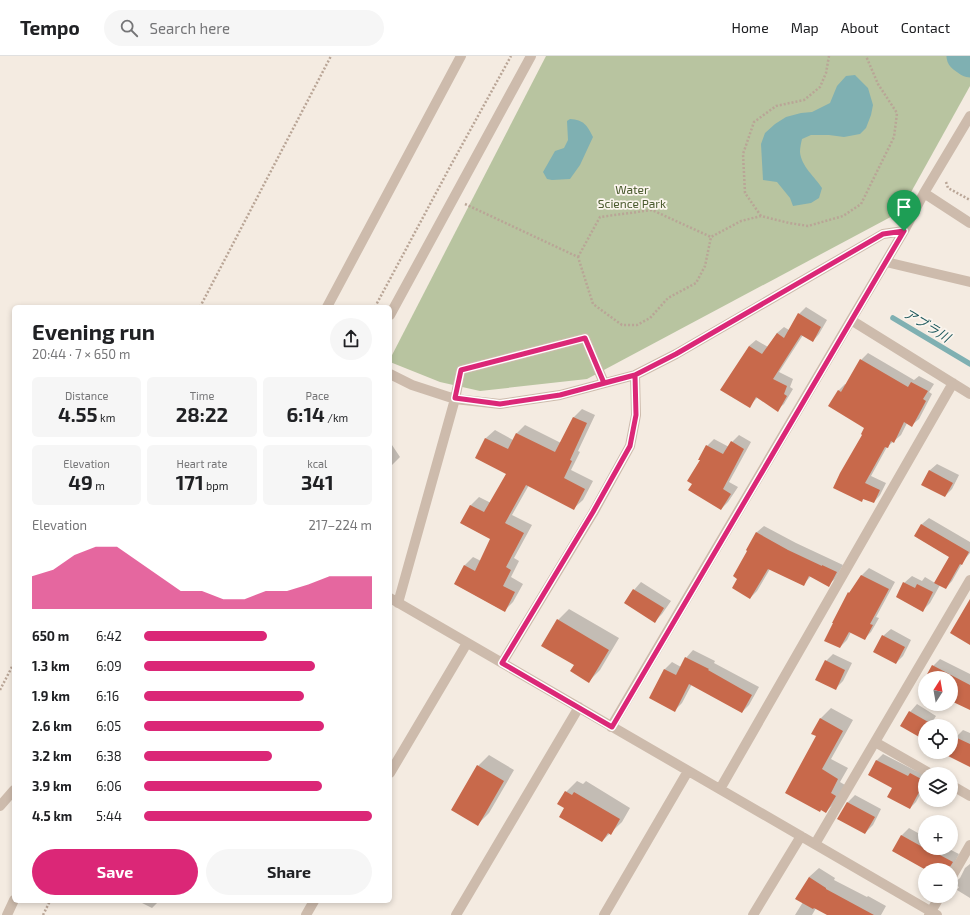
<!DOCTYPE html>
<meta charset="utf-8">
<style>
body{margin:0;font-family:"Exo 2","Noto Sans JP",sans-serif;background:#f6f6f6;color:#202124;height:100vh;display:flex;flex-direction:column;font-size:15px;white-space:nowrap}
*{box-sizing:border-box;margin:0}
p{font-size:13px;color:#757577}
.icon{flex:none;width:22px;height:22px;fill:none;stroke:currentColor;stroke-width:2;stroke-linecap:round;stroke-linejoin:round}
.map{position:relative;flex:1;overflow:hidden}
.drawer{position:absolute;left:12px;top:249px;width:380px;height:598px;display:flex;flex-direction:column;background:#fff;border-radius:6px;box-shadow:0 2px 6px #0003}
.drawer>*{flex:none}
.needle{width:26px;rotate:11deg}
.tools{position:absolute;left:918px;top:615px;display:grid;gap:8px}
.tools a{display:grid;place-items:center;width:40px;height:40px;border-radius:50%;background:#fff;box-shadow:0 2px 6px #0003;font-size:20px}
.pin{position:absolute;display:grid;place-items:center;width:34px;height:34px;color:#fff;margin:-41px -17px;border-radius:50% 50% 50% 0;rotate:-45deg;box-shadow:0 0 4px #0007}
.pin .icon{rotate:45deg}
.round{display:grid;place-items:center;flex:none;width:42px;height:42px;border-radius:21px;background:#f6f6f6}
.head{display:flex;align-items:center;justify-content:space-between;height:68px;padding:0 20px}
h1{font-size:22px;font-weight:700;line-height:30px}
.metrics{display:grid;grid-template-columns:repeat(3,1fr);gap:6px;height:68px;padding:4px 20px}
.metrics div{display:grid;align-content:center;border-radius:6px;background:#f6f6f6;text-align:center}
.metrics b{font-size:20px;font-weight:700}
.metrics small{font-size:11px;font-weight:400}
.metrics p{font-size:11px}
.chart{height:112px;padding:8px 20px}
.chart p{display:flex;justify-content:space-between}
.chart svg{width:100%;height:72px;margin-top:4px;fill:#db2777;opacity:.7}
.cta{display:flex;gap:8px;margin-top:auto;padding:8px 20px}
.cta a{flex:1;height:46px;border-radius:24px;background:#db2777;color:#fff;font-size:16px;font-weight:700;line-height:46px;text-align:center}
.cta a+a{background:#f6f6f6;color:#202124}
ul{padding:0 20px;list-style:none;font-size:13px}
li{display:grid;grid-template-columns:64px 48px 1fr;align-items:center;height:30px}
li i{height:10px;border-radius:5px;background:#db2777}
header{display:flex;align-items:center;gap:24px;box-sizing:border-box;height:56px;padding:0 20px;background:#fff;border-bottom:1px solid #e0e0e0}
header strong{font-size:19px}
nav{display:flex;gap:22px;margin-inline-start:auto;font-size:14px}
.search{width:280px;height:36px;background:#f6f6f6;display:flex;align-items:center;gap:10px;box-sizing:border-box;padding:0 14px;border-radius:22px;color:#757577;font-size:15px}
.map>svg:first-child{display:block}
.green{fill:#b8c4a0}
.water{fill:#7fb0b2}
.shadow{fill:#0003}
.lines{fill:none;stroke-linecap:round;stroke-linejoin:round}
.stream{stroke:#7fb0b2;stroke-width:5.5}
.river{stroke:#7fb0b2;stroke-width:33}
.building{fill:#c8694b}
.path{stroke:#b9a596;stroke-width:2.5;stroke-dasharray:2 2;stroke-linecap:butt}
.minor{stroke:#cdbbac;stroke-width:10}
.route-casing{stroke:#fff;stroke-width:8}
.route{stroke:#db2777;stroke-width:5}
.labels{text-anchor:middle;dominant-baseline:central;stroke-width:3.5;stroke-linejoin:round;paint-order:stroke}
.park-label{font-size:12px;fill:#4a5a2e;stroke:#fbf5ee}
.water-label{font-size:13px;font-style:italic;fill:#1f5a5e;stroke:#fbf5ee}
</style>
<header>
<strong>Tempo</strong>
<div class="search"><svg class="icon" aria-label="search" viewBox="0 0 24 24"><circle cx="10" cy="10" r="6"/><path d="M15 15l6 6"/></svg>Search here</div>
<nav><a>Home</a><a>Map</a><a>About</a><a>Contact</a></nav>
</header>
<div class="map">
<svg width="970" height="859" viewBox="0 0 970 859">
<rect width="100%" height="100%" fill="#f4ebe1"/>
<path class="green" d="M546,0H970V30L900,156L587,323L480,335L440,326L390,306V303Z"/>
<path class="water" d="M855,19L868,32L873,49L871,59L866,72L860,78L844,81L829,79H811L802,83C801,87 800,92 800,96C801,110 815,121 822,132L819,142L811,147L793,150L790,142L777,126L763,124L761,88L765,77L775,68L786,61L801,57L812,56L830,47L837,30L846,20Z
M570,63C584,64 587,69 593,81L580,109L570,123L552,124L547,123L543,116L555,95L564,92L568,84L567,65Z"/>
<path class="shadow" d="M806,251L827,264L819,278L813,285L803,279L779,316L793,323L790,331L793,333L784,348L777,354L758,341L749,350V290L756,284L768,291L777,277L784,271L789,274L799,258Z
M868,297L914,324L919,320L934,328L929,336L932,338L919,363L912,369L907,367L901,379L887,391L871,420L886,427L880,439L874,446L864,442L861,445L863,379L865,371L829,350L839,334L845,328L847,329L861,304Z
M582,353L595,359L578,395L580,396L571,414L593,425L583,444L574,452L529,429L512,459L532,469L514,502L519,505L511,521L523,528L513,546L504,555L455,528L465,509L473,501L481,505L491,483L461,467L471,449L479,441L491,447L507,417L476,402L486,382L495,374L513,384L517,377L525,369L561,387L574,361Z
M739,379L751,386L729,426L738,431L728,446L721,453L701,404L699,403L707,390L714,383L729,391L732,386Z
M390,386L400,401L390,411Z
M937,408L959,419L952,433L945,440L929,415Z
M929,462L970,486V497L964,504L952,525L946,532L940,529L930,547L923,554L904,527L912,520L922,525L925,521L935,527L950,501L915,480L922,468Z
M764,470L796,487L843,509L835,523L828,529L811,520L803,529L770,513L757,535L750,542L739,522L757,476Z
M869,512L895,526L876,561L879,562L871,576L864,583L851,576L847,584L840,591L849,537L854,531L862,519Z
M641,526L671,545L662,558L655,565L626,547L634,534Z
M569,553L619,582L600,614L589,625L558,564Z
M891,573L911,584L903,600L896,607L883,580Z
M693,594L715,605L714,607L759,631L749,649L742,656L692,628L682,647L675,654L650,642L665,613L672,606L681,611L686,602Z
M833,598L852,607L843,625L836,632L826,605Z
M940,603L970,618V649L951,644V622H926L933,610Z
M917,648L936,660L930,670H925V677L921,681L910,656Z
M831,652L853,664L831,703L848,712L840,726L845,729L836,745L826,756L818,680L813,677L821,662Z
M963,674L970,677V707L948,696H951V691L956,681Z
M883,698L914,714L925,718V729L916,746L910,752L894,731L869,719L877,704Z
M489,699L514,714L489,757L478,768V710Z
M577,725L583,728L586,725L630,752L622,766L602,785L566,752V736Z
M855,739L881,753L873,769L865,777L839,763L848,746Z
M909,772L925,781V792H947L959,798L951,814H928L893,795L902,779Z
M970,808V842L957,834L959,831L953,828L960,822L965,812Z
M819,812L835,822L834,824L867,841L868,840L886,850L881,859H829L816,852L812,859H795L803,846L809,821Z
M141,845H159L152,852L140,846Z"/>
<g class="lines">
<path class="stream" d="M893,262L970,308"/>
<path class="river" d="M963,0L970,5"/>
</g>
<path class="building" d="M798,257L821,271L813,286L801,279L773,323L787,330L784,338L787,340L778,356L756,341L750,352L720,334L749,290L762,298L777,277L784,282Z
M860,303L908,331L911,326L928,335L923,343L926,345L912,371L904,366L894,387L891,385L888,392L885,391L865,427L880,434L874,447L863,443L862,446L833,432L840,417L862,379L861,378L864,372L828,350L838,334L841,336Z
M573,361L587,367L570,404L572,405L564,422L585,433L574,454L526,429L505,467L524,477L506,511L511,514L503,530L515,536L505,556L454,528L464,509L475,515L490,483L460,467L470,449L484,456L506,418L475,402L485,382L508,393L516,377L555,396Z
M731,385L744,393L723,433L731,438L721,454L688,434L692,428L687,425L700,404H698L706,389L723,398Z
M929,414L953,427L945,441L921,429Z
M921,468L969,496L962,509L960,508L946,533L934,527L949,501L914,480Z
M756,476L788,494L822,510V509L837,516L829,531L809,520L804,530L768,513L750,543L732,532L737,523L733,520L747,495L746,494Z
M861,519L889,533L870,568L873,569L865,584L849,576L840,592L824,585L833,567H832L848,536L849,537Z
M903,526L915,532L917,528L933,536L923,556L896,541Z
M633,533L664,552L655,567L624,547Z
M970,543V589L950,577Z
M557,563L609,594L589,627L570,615L574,609L541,590Z
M882,579L905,591L896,608L873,596Z
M685,601L709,613L708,614L752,639L742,657L689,628L675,656L649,642L664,613L676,619Z
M825,604L845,614L836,634L815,624Z
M932,609L970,629V654L951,645V622H925Z
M909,655L930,667L928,670H925V676L921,682L900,670Z
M820,662L843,675L822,713L838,723L831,737L836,740L826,757L821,754L820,756L785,737L816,680L811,678Z
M955,681L970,688V711L946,699L947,696H951V689Z
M876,704L908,720L910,717L925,725L910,753L887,741L892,732L868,719Z
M477,709L504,725L478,770L451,754Z
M565,735L572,739L574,736L620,763L611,779L608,777L602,786L559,761L564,752L557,748Z
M847,746L875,761L865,778L837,763Z
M901,779L937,799L938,798L953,806L948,814H926L892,795Z
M809,821L826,832V833L874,859H827L814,852L813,853L795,843Z"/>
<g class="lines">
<path class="path" d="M946,126L948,132L970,144
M465,148L578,201L593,248L622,269H637L650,262L668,242L696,227L705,210L711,181L741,165L761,160L789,167L808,170L843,160L861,148L894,81L897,57L878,28L866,0
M761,160L745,137L743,98L754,66L776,50L804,44L820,31L826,17L829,0
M578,201L600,161L652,154L711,181
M200,251L331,0
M375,251L451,109L511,0
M0,634L14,607
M43,859L50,845"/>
<path class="minor" d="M924,137L970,167
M886,206L970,226
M327,251L461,0
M390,259L531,0
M851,264L970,338
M390,318L412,329L455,343L500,348L560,339L635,319L676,298L883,178L904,175
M390,542L937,859
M398,547L455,343L461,314L585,282L604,327
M502,607L593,457L630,390L636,359L635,319
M611,671L851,264L904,175L924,137L970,60
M875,686L931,718
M390,717L467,587
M951,729L970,740
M720,733L953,327
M0,750L14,734
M815,788L970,524
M951,822L970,789
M7,859L14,844
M306,859L314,845
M456,859L579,651
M604,859L688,715
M753,859L801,780
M929,859L940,840"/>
</g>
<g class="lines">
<defs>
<path id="route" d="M904,175L883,178L676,298L635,319L560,339L500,348L455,342L461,314L585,282L604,327L635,319L636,359L630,390L593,456L502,607L612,671L904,175"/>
</defs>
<use href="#route" class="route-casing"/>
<use href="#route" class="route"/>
</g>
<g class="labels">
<g class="park-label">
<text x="632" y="133">Water<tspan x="632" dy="14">Science Park</tspan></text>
</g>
<g class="water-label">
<text transform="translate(927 269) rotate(31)">アブラ川</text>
</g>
</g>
</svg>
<div class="tools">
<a><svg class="needle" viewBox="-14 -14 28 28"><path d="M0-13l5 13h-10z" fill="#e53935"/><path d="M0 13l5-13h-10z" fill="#757577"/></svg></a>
<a><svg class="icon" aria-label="locate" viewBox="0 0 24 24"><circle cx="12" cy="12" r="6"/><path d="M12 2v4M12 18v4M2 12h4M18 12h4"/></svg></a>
<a><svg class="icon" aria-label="layers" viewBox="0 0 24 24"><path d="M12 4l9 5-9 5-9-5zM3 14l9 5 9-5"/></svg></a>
<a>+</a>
<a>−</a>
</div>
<div class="pin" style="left:904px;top:175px;background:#1e9e55"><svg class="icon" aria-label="arrive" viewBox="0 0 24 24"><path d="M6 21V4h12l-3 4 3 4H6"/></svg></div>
<section class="drawer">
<div class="head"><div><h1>Evening run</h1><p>20:44 · 7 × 650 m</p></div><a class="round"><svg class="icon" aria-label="share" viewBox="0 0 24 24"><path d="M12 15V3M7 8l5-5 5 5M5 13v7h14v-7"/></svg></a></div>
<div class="metrics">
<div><p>Distance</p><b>4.55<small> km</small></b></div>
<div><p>Time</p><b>28:22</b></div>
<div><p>Pace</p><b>6:14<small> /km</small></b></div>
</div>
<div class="metrics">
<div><p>Elevation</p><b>49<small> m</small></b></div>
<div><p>Heart rate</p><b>171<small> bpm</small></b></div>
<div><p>kcal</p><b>341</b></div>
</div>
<div class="chart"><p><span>Elevation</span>217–224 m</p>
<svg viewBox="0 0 160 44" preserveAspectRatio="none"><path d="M0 44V24L10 20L20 11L30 6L40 6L50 15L60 24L70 33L80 33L90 38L100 38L110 33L120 33L130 29L140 24L150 24L160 24V44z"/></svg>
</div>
<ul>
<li><b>650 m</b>6:42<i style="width:54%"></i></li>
<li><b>1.3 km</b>6:09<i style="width:75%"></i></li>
<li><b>1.9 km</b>6:16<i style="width:70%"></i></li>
<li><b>2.6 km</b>6:05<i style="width:79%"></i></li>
<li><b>3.2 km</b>6:38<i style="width:56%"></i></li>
<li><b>3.9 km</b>6:06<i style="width:78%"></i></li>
<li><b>4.5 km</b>5:44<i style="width:100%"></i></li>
</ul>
<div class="cta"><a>Save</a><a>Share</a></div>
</section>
</div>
